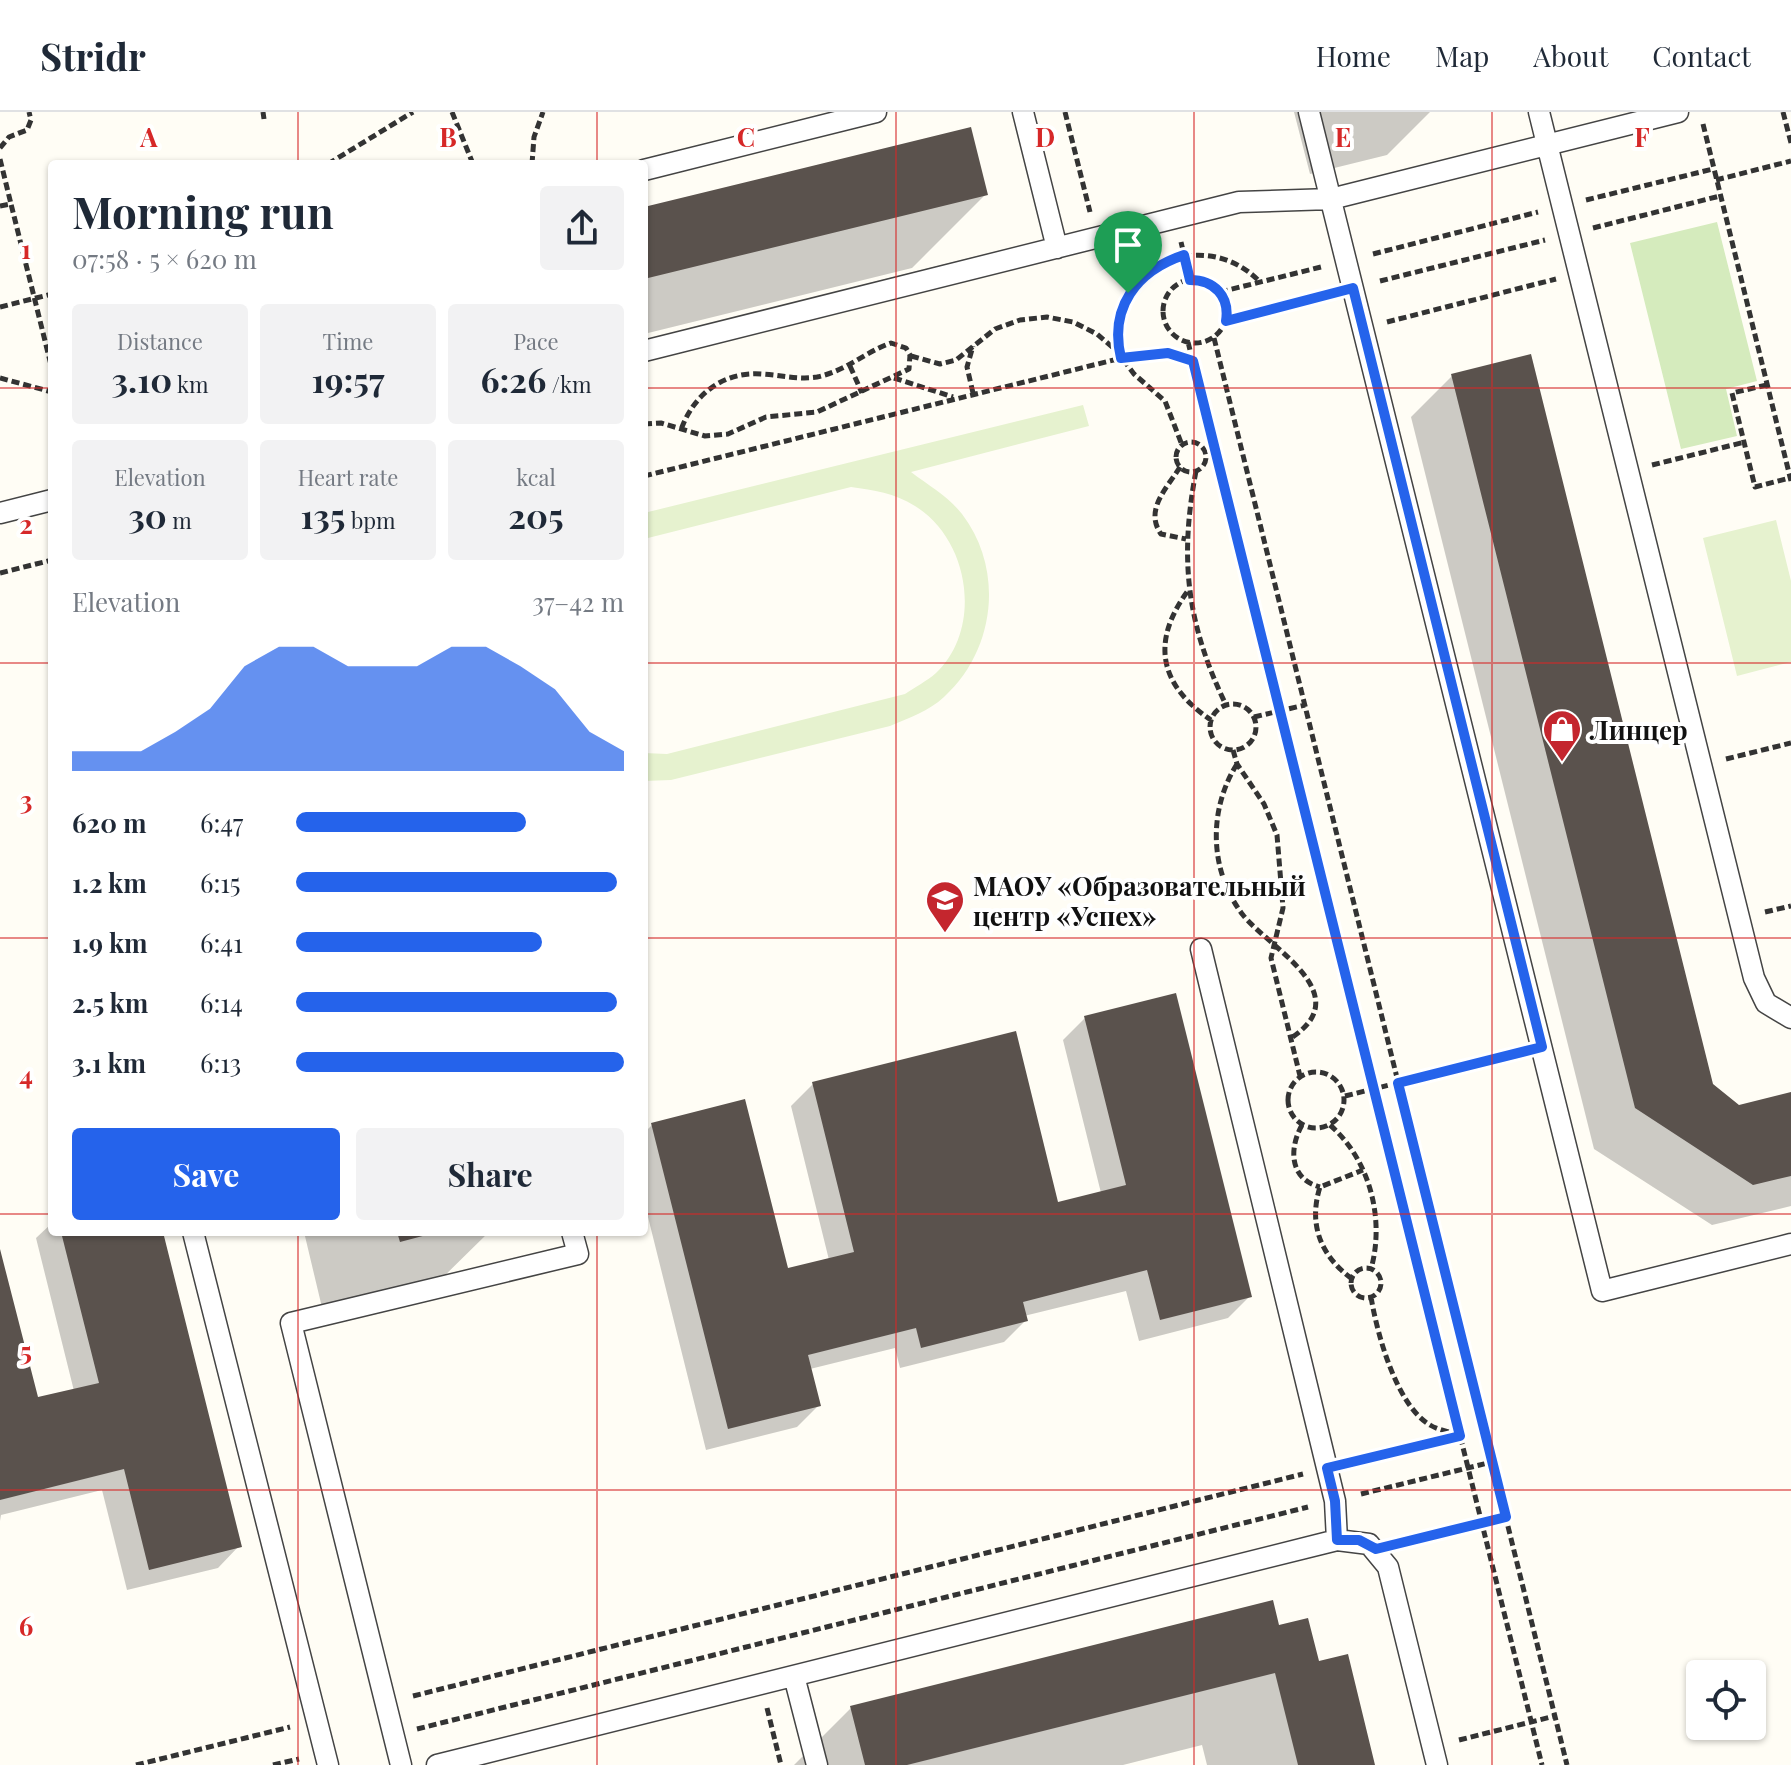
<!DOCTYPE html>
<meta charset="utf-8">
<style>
body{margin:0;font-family:"Playfair Display",serif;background:#f2f2f3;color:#1f2937;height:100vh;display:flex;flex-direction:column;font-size:30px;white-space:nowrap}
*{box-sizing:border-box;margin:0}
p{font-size:26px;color:#747a83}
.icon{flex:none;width:44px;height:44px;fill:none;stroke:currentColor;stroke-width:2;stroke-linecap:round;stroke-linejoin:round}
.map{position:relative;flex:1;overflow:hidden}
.drawer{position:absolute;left:48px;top:48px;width:600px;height:1076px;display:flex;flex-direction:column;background:#fff;border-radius:8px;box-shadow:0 2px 6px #0004}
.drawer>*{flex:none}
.buttons{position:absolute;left:1686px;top:1548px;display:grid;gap:16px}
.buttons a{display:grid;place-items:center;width:80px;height:80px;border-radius:8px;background:#fff;box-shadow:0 2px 6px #0004;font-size:40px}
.pin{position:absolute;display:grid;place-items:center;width:68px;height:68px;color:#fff;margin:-82px -34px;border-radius:50% 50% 50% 0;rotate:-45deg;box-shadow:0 0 8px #0007}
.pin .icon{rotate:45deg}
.round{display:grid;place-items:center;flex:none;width:84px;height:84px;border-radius:8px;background:#f2f2f3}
.headline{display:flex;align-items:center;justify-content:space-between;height:136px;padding:0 24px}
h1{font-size:44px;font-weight:700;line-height:60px}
.metrics{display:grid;grid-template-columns:repeat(3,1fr);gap:12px;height:136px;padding:8px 24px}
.metrics div{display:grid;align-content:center;border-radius:8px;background:#f2f2f3;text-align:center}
.metrics b{font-size:34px;font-weight:700}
.metrics small{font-size:22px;font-weight:400}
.metrics p{font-size:22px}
.chart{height:224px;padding:16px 24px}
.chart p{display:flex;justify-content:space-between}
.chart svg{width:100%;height:144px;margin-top:8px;fill:#2563eb;opacity:.7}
.cta{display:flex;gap:16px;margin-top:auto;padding:16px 24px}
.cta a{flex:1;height:92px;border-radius:8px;background:#2563eb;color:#fff;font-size:32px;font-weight:700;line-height:92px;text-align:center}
.cta a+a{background:#f2f2f3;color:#1f2937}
ul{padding:0 24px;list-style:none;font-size:26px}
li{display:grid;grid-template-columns:128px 96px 1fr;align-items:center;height:60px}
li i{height:20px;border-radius:10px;background:#2563eb}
header{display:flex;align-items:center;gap:48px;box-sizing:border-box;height:112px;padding:0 40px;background:#fff;border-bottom:2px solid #e0e1e3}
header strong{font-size:38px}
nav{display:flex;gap:44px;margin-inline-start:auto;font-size:28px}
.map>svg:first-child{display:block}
.green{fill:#d5ebbd}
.pitch{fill:#e6f2cf}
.shadow{fill:#0003}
.building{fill:#5a524d}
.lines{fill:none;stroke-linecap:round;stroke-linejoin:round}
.service-casing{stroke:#444;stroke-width:23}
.path{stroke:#333;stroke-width:5;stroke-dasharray:8 4;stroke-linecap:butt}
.service{stroke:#fff;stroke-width:20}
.route-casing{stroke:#fff;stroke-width:16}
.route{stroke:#2563eb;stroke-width:10}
.grid{fill:none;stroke:#d62828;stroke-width:2;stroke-opacity:0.55}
.labels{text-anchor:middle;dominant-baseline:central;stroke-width:8;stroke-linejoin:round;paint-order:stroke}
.poi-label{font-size:26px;font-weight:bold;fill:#111;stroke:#fff;text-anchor:start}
.grid-label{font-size:26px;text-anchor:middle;font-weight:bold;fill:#d62828;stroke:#fff;stroke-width:8;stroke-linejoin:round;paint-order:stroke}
</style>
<header>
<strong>Stridr</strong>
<nav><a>Home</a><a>Map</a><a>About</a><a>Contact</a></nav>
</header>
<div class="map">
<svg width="1791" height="1653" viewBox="0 0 1791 1653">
<rect width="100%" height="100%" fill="#fffdf5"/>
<path class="green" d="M1717,110L1757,269L1726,277L1737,324L1681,337L1630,131Z"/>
<path class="pitch" d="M1083,293L1089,314L911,360C929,374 947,383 962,402C1005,458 995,539 944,585C929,599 909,606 890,614L671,668L644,669V641L667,642L905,582C915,575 927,569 936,561C983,516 970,428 915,394C894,381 874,378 851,375L644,427V401Z
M1776,408L1791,469V550L1737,564L1703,426Z"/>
<path class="shadow" d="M1294,0H1430L1387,43L1310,62Z
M985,83L912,156L644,222V97Z
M1452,264L1711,973L1739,995L1791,982V1094L1712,1113L1594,1037L1411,305Z
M1085,906L1250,1184L1228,1206L1139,1229L1126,1179L1024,1204L1026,1208L1004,1230L900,1256L895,1236L810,1257L819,1293L797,1315L706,1338L644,1089V1021L652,1013L787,1159L829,1148L791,994L813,972L1057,1093L1101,1081L1063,928Z
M52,1111V1120H161L239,1434L218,1456L127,1478L102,1378L1,1403L0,1409V1141L36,1288L74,1279L36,1126Z
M304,1120H489L431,1177L324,1204Z
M1317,1551L1373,1653H1207L1202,1633L1123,1653H794L851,1596Z"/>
<path class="building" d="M971,15L988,83L644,167V95Z
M1531,242L1713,972L1739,993L1791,980V1064L1753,1073L1635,996L1451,262Z
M1176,881L1252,1185L1160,1208L1147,1158L1023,1190L1028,1209L921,1236L916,1216L808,1243L821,1294L728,1317L651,1011L745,987L788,1156L854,1140L812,970L1016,919L1058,1090L1126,1073L1084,904Z
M61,1120H163L242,1435L149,1458L124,1357L0,1388V1137L38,1285L99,1271Z
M397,1120H434V1121L400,1130Z
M1273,1488L1279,1513L1308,1506L1319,1549L1348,1542L1375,1653H1298L1275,1561L907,1653H865L850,1594Z"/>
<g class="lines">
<defs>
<path id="service" d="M1023,0L1057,136
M1309,0L1602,1179L1791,1132
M1539,0L1754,866L1766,891L1791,906
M644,58L876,0
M644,239L1239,90L1331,87L1678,0
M0,401L52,388
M1201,837L1335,1389L1337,1428
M193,1120L328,1653
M794,1564L817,1653
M401,1653L291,1211L578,1142L572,1120
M437,1653L1337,1428L1369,1432L1388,1455L1437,1653"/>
</defs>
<use href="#service" class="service-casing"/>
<path class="path" d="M263,0L264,7
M452,0L473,52
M1065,0L1090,100
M1783,0L1791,31
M1703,12L1791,369
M0,36L9,25L27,18L31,8L29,0
M0,47L11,92
M328,52L413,0
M532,52L534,25L543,0
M1716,68L1791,49
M1586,88L1713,57
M0,94L11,92L52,257
M1593,116L1720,84
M1181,130L1190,168
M1373,142L1538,100
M1163 199a32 32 0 1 1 64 0a32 32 0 1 1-64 0Z
M1380,169L1545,128
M1220,180L1321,155
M0,195L52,182
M1226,209L1327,182
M1387,210L1556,167
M1214,226L1567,1653
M1188,230L1542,1653
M1120,242C1099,158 1202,110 1260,170
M911,244L940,252L956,248L995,217L1020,208L1047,205L1073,210L1097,222L1117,239L1134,262L1165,289L1182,333
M850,254L862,281
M0,266L52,280
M894,266L953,285
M1767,273L1732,281L1755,375L1790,366
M973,281L967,255L973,234
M644,312L661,311L705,324L728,322L766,305L817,300L909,257L910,243L906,236L891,231C865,240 846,259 817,265C798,268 781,263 762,262C723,259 693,283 681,318
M1176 345a15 15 0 1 1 30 0a15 15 0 1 1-30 0Z
M1652,353L1745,330
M1180,355C1167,376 1144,398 1161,422L1186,427
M1196,359C1179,448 1187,512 1226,593
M644,364L1134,243L1168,241L1193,249
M0,461L52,448
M1187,480C1151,530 1159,573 1211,608
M1210 615a23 23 0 1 1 46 0a23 23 0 1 1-46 0Z
M1254,605L1305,593
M1233,638L1237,652L1264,692L1277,723L1283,796L1271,846L1300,964
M1726,647L1791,631
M1237,652C1208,698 1209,759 1243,803C1268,835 1359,882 1291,926
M1765,800L1791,794
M1288 988a28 28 0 1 1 56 0a28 28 0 1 1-56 0Z
M1345,984L1514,942
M1302,1013C1289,1036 1289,1067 1320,1075
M1330,1013C1370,1048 1385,1107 1371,1157
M1351 1171a15 15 0 1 1 30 0a15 15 0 1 1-30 0Z
M1352,1167C1321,1144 1308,1113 1320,1075L1363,1058
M1371,1185C1377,1221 1396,1293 1430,1313C1438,1318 1450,1320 1459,1323
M1352,1350L1460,1324
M1361,1382L1492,1350
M1402,1431L1506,1405
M413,1584L1303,1362
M767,1596L781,1653
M417,1617L1308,1395
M1459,1628L1555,1604
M136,1653L290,1615
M273,1653L299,1647"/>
<use href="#service" class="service"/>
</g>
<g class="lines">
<defs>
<path id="route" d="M1184,143L1190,168C1214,168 1230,184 1226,209L1353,176L1542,935L1398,971L1506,1405L1376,1437L1359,1428H1337L1335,1389L1327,1356L1460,1324L1193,249L1168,241L1121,246C1109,196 1136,159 1184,143Z"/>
</defs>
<use href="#route" class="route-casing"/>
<use href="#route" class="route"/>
</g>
<path class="grid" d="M298,0V52M597,0V52M896,0V1653M1194,0V1653M1492,0V1653M0,276H52M644,276H1791M0,551H52M644,551H1791M0,826H52M644,826H1791M0,1102H52M644,1102H1791M298,1120V1653M597,1120V1653M0,1378H1791"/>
<defs>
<symbol id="shop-pin" viewBox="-11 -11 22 30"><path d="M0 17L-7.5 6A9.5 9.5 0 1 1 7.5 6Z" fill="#c4262e" stroke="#fff"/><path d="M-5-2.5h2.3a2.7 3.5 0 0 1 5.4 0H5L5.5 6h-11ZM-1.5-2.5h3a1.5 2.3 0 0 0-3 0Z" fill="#fff"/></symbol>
<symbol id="school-pin" viewBox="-11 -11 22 30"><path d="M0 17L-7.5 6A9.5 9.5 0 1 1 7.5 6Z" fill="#c4262e" stroke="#fff"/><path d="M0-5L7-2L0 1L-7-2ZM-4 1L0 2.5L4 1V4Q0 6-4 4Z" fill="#fff"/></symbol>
</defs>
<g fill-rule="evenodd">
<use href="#shop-pin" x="1540" y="595" width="44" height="60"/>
<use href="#school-pin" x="923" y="766" width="44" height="60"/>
</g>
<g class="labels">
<g class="poi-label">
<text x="1590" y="617">Линцер</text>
<text x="973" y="773">МАОУ «Образовательный<tspan x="973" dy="30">центр «Успех»</tspan></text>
</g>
</g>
<g class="grid-label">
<text x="149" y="35">A</text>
<text x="448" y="35">B</text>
<text x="746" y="35">C</text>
<text x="1045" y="35">D</text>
<text x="1343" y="35">E</text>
<text x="1642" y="35">F</text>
<text x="26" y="147">1</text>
<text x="26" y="422">2</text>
<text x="26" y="698">3</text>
<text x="26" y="973">4</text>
<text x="26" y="1249">5</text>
<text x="26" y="1524">6</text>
</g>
</svg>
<div class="buttons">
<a><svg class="icon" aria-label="locate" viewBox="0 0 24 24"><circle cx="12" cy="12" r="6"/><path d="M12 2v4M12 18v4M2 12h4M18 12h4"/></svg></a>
</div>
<div class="pin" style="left:1128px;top:181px;background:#1e9e55"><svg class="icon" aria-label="arrive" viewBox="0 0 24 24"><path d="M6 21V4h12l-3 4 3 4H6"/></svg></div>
<section class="drawer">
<div class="headline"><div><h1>Morning run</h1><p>07:58 · 5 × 620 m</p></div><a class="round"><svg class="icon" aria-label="share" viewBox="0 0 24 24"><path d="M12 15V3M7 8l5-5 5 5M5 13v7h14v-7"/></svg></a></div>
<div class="metrics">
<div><p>Distance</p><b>3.10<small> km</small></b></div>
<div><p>Time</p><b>19:57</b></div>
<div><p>Pace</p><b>6:26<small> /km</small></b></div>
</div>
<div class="metrics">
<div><p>Elevation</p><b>30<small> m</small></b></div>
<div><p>Heart rate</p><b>135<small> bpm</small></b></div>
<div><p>kcal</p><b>205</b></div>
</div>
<div class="chart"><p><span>Elevation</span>37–42 m</p>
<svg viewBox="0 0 160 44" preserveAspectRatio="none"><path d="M0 44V38L10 38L20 38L30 32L40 25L50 12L60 6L70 6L80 12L90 12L100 12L110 6L120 6L130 12L140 19L150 32L160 38V44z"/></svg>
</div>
<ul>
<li><b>620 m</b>6:47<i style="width:70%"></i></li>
<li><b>1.2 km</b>6:15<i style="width:98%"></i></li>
<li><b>1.9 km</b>6:41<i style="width:75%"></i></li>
<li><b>2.5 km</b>6:14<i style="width:98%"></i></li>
<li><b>3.1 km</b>6:13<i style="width:100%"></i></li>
</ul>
<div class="cta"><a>Save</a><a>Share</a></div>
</section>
</div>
